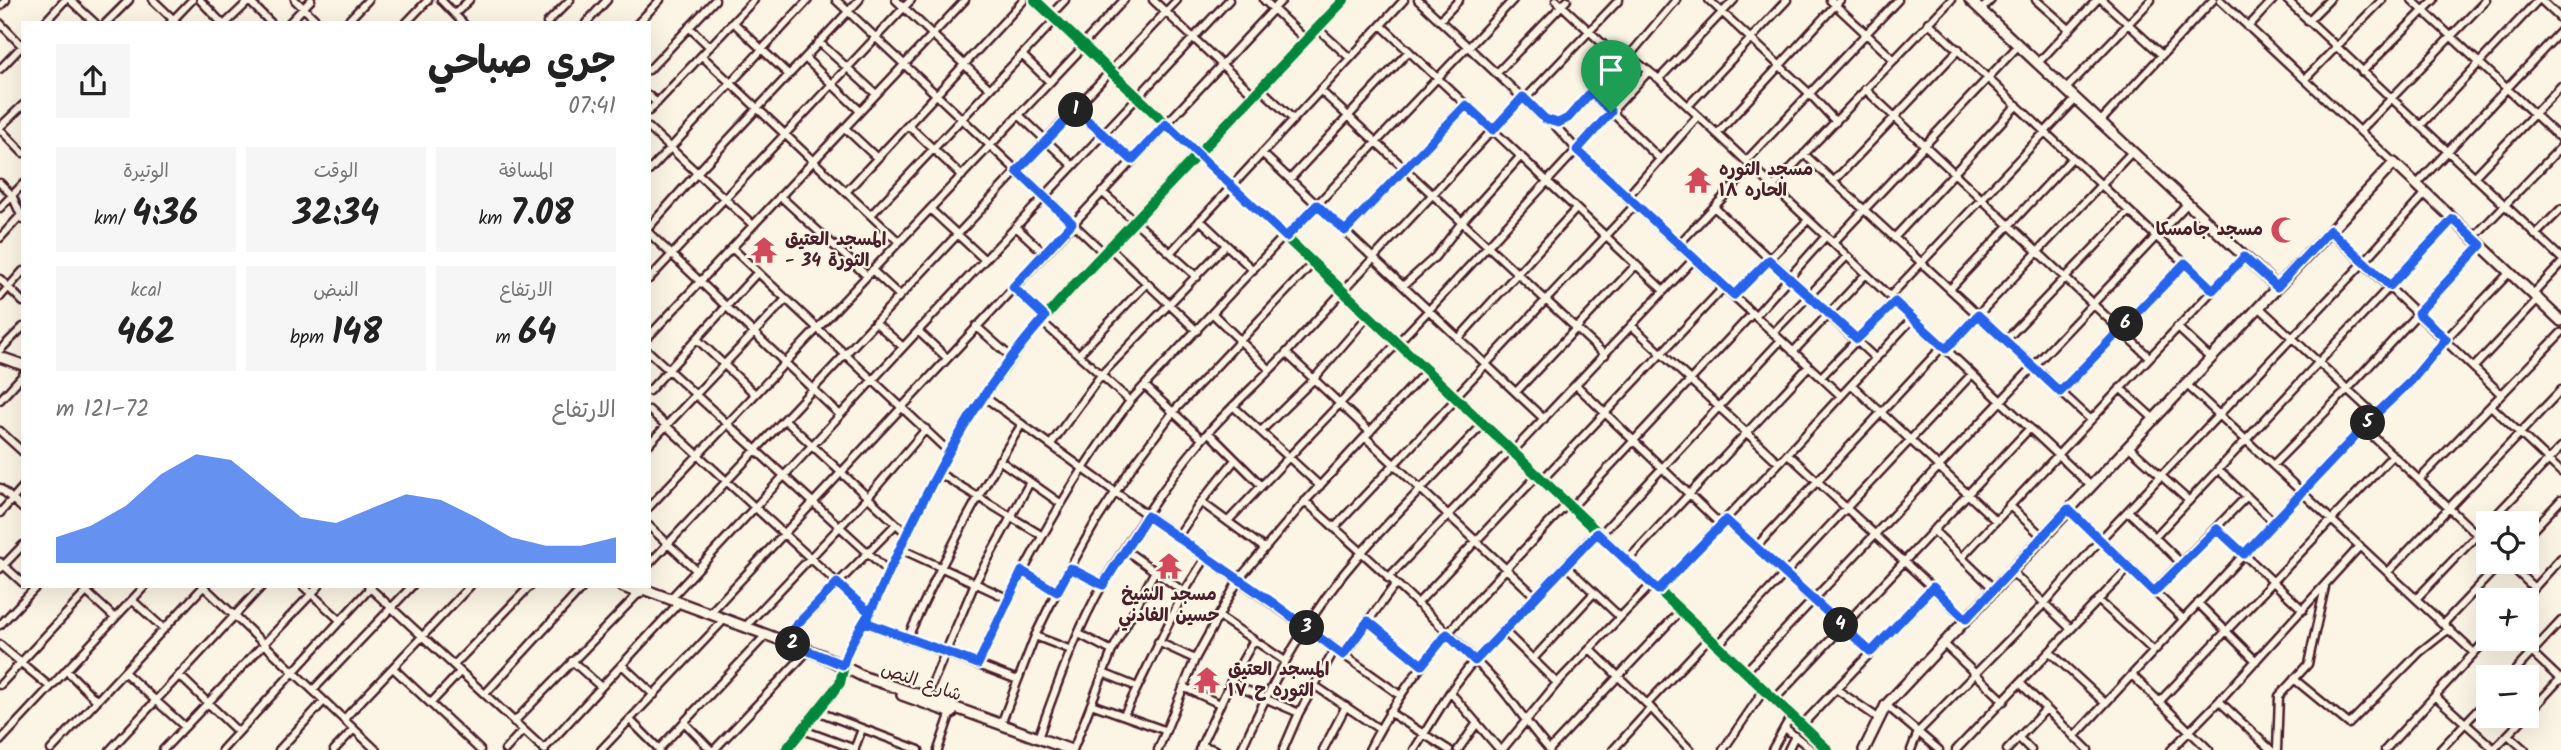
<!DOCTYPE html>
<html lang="ar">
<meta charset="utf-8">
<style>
body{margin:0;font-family:Kalam,"Playpen Sans Arabic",sans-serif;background:#f6f6f6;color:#222;direction:rtl;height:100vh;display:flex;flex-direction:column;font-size:26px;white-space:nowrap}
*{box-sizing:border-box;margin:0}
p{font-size:23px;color:#767676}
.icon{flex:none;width:38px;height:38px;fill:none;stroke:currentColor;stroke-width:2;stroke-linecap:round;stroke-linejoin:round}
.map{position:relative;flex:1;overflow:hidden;direction:ltr}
.details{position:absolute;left:21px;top:21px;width:630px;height:567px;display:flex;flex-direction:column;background:#fff;border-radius:0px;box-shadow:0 7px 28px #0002;direction:rtl}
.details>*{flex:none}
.buttons{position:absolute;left:2476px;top:511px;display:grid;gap:14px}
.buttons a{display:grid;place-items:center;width:63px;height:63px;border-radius:0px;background:#fff;box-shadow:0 7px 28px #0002;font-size:35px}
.pin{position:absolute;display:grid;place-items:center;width:60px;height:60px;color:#fff;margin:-72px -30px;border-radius:50% 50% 50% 0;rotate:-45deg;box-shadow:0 0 7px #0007}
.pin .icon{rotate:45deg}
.km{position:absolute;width:35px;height:35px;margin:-18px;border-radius:50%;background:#222;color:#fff;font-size:19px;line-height:35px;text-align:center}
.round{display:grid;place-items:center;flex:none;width:74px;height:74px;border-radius:0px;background:#f6f6f6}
.head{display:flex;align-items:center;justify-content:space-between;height:119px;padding:0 35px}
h1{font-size:38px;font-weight:700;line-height:52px}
.figures{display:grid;grid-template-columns:repeat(3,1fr);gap:10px;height:119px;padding:7px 35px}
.figures div{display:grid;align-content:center;border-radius:0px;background:#f6f6f6;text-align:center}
.figures b{font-size:35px;font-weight:700}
.figures small{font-size:19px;font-weight:400}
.figures p{font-size:19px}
.chart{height:196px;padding:14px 35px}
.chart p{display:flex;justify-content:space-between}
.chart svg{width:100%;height:126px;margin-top:7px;fill:#2563eb;opacity:.7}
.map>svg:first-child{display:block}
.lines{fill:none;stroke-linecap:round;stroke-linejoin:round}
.street-casing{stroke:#4a1f2b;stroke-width:11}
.secondary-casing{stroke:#4a1f2b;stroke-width:14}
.street{stroke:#fcf5e5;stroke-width:6}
.secondary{stroke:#fcf5e5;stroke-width:9}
.cycleway-casing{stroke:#fcf5e5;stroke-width:15}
.cycleway{stroke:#00873e;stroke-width:10}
.route-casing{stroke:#fff;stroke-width:14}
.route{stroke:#2563eb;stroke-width:9}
.labels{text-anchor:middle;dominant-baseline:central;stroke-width:5;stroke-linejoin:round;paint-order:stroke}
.poi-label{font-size:18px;font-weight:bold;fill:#4a1f2b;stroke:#fcf5e5;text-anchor:start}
.street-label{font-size:18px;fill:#4a1f2b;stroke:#fcf5e5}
</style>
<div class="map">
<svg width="2561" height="750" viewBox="0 0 2561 750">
<rect width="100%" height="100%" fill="#fcf5e5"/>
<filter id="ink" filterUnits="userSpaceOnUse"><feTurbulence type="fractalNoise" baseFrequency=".0143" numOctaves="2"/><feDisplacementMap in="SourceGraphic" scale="14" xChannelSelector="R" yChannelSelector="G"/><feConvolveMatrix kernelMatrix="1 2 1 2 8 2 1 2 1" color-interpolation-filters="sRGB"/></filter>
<g filter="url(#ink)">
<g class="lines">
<defs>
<path id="street" d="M70,0L95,23
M153,0L177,23
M200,0L222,23
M295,0L319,23
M441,0L463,23
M836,0L1104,253
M896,0L990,89
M1035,0L1828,750
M1153,0L1254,95
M1264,0L1306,40
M1418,0L1545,119L1558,123L1568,118L1623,57L1629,56L1676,0
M1556,0L1620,60
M1709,0L1809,93L1836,122
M1830,0L1893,59
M2036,0L2069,29
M2102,0L2162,55
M2220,0L2394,163
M2287,0L2561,258
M2412,0L2561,139
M2541,0L2561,19
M249,1L271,23
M0,6L6,0
M1981,10L1991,0
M455,14L469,0
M1051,15L1065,0
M1440,20L1459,0
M2308,21L2329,0
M733,22L789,75
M1928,22L2213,290
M0,23L23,47
M44,23L65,0
M106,23L129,0
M170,23L192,0
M226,23L250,0
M289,23L311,0
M346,23L368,0
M406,23L428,0
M547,23L570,0
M586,23L607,0
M638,23L660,0
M1381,25L1664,291
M689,27L710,47
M2248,27L2273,0
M1317,28L1350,58
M819,42L876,94
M1082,45L1124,0
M1469,47L1513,0
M1022,55L1050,82
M702,56L899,242
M1629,56L1659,79L2091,486
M805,58L860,111
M2037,64L2097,0
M0,69L23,45
M649,70L715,0
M2362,72L2434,0
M1497,73L1567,0
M1659,79L1734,0
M2305,79L2382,0
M1260,88L1293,119
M1865,89L2149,357
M1320,90L1605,355
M2065,90L2151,0
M1591,92L1660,159
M649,96L657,103
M1525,99L1619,0
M1688,106L1787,0
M1075,110L1132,160
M649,111L754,0
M1019,115L1073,166
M1552,122L1577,150L1841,396
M2099,123L2213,0
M908,125L962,176
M2421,125L2538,0
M0,127L23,105
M649,128L753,225
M845,128L877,158
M0,129L23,153
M2360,131L2486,0
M1717,134L1840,0
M1262,153L1544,419
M1804,154L2090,419
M1746,161L1898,0
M649,171L808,0
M2474,177L2561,86
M1290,179L1409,51
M1834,181L1959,49
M0,183L12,195L23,220
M2417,184L2561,31
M1773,187L1951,0
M846,192L1024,0
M1102,192L1197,277
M780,196L867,276
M1627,197L1698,116
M1714,207L1876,359
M0,208L23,184
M930,209L985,260
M871,215L1055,20
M1200,220L1253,270
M649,227L697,173L859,0
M1016,227L1044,253
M1345,231L1466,105
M2330,231L2501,394
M649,233L840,415
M2535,235L2561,209
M1286,237L1468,46
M0,238L22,214
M1894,238L2017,105
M2473,238L2561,147
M1833,243L2018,46
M1678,245L1752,167
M732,248L948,451
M1110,248L1197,331
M1170,253L1404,0
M872,270L900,296
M0,279L23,302
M649,279L911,0
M1403,286L1435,257L1462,222L1521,156
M1013,287L1045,317
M1950,289L2072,158
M2533,294L2561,264
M1734,295L1808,220
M1890,296L2075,100
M0,297L23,271
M2259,307L2375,415
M1213,314L1270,370
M1755,316L1826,236
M1041,321L1130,401
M875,322L903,347
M976,326L1012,358
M1632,326L1779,463
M2177,327L2210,358
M918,331L946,357
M1773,333L1847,256
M649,336L965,0
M697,339L755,394
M1458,339L1576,209
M2005,341L2129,211
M1946,349L2131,153
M0,350L23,327
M649,352L889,572
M1793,352L1866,274
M1286,353L1370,432
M1079,354L1147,283
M2474,367L2538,299
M1821,377L1895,301
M2186,384L2474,653
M1576,385L1721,525
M1852,385L1995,520
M1145,386L1202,439
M2120,388L2154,419
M649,391L757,273
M1516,392L1636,265
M2060,392L2185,263
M983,396L1147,515L1400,695
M1455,397L1635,205
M0,400L23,375
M1233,406L1320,486
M2491,406L2561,472
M649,410L870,613
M785,420L906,533
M2364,428L2488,545
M0,431L23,452
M1261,431L1313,380L1368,316
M1209,433L1261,485
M1365,437L1536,597
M649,444L785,300
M1051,444L1101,375L1226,245
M2128,446L2189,501
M1512,452L1694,259
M1788,454L1966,619
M999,460L1060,503
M2273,465L2347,390L2481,245
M2219,470L2274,522
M937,472L1041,535
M1542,480L1724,287
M2419,480L2561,333
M0,488L23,509
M1305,501C1369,559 1434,616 1493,679C1514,701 1529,728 1550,750
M1201,502L1264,548
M2009,505L2043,537
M649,507L1084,46
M1571,508L1752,314
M2068,509L2183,619
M2128,511L2182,564
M0,513L23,487
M1726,520L1871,652
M1228,521L1429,310L1649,71
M649,526L696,570
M1334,528L1456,399
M2217,529L2303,610
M1933,530L1994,589
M1600,535L1781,340
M1178,536L1201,502L1235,460
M2527,536L2561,500
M2155,537L2453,219
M1756,547L1943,346
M899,548L1007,598
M1124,549L1184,592
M1962,557L2244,257
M1627,561L1809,366
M0,562L23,583
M2507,562L2534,588
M649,564L1177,0
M1566,566L1620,617
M1070,568L1103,585
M0,569L23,545
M1022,571L1057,591
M2011,571L2071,629
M2388,572L2561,390
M1388,578L1510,450
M80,586L115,618
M303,586L341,621
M368,586L545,750
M204,587L376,750
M1658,590L1779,463L1913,318
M2154,591L2247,496
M670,599L918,331L1229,0
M2416,599L2561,447
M132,600L164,629
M2098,600L2154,651
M2523,600L2561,558
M2198,603L2256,661
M1417,604L1537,476
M710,613L1282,0
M1218,616L1285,661
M1368,621L1422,665
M865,622L1018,680
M2443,624L2502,562
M0,625L37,586
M745,627L867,498L926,429
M1504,631L1557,683
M1079,634L1112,651
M1035,636L1071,650
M907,639C941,564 978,493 1022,424
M2518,639L2561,680
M782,640L896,524
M1158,642L1195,659
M1943,643L2004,701
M0,645L50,687
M1717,646L1972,374
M1590,649L1651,708L1690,750
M2050,652L2105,703
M1343,655L1395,585
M1533,659L1594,593
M572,661L601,687
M978,664C1020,570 1069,483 1130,401L1284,236
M454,665L530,586
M622,665L654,695
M393,668L480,750
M66,670L97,701
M124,672L185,727
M1745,672L2187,204
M1103,673L1137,687
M179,675L238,732
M2132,675L2209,750
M2509,677L2561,621
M2294,679L2349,724L2420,652L2449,629
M1230,683L1299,713
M2021,684L2088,750
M0,685L92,586
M1314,685L1379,729
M1183,687L1220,704
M1836,689L1878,718
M313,690L412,586
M1450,692L1500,750
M485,694L584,586
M2435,696L2494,749
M926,698L975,583L1030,482
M1774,700L2030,428
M2219,701L2271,750
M2159,702L2393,455
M431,703L460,672
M1091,704L1164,730
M1647,704L1709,638
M1886,705L1939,750
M819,712L919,750
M1389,712L1449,750
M1124,715L1184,592L1207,556
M2527,715L2561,678
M344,719L470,586
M630,720L660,750
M514,722L639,593
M685,723L711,750
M1001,724L1035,636L1057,591L1094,525L1132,467L1174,411L1313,263
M1802,725L1933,587
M1785,728L1812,750
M803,730L855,749
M2508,735L2525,750
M2074,737L2274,522L2375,415L2412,380L2446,339L2510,272
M1038,738C1057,685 1076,631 1104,582C1133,533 1164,485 1200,442C1227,409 1260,382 1289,350C1366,265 1445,182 1523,97
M2019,738L2031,750
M0,741L145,586
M1201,745L1216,750
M544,749L676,606
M51,750L204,586
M110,750L262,586
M163,750L319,586
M222,750L372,586
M279,750L324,701
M334,750L354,729
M505,750L523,730
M601,750L721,623
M658,750L763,638
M714,750L806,653
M854,750L862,729
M938,750L951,712
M1073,750L1112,651L1155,571
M1158,750L1195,659L1239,579L1300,507L1426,371
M1199,750L1230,683L1254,640
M1241,750C1273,680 1310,611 1361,553C1400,509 1443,467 1483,424
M1283,750L1299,713L1335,649
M1323,750L1346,706
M1369,750C1416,655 1496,581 1567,504
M1414,750L1450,692L1468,668L1597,532
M1458,750L1477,723
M1502,750L1557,683L1652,584
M1549,750L1680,611
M1613,750L1651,708
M1723,750L1764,690
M1772,750L1791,716
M1788,750L1795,736
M1911,750L1918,732L2044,604L2100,540L2365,261L2426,193
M1956,750L2129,568
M2007,750L2046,709
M2171,750L2219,701L2360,546
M2277,750L2279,696L2308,664L2325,587
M2385,750L2488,638
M2440,750L2488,699
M2493,750L2526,716"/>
<path id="secondary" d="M1970,0L2277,287
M0,357L23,365
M621,586L639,593
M635,586L821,655L864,677L926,697L1071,750
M902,695L952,713
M786,750L840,683L847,652L870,613L937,472L966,421L1030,335L1072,287L1344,0
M1864,750L1886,705L2394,163L2561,321"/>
</defs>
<use href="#street" class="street-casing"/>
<use href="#secondary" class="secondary-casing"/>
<use href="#street" class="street"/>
<use href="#secondary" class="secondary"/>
<defs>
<path id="cycleway" d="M1035,0L1828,750
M786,750L840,683L847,652L870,613L937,472L966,421L1030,335L1072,287L1344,0"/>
</defs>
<use href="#cycleway" class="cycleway-casing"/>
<use href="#cycleway" class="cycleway"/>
</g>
</g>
<g class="lines" filter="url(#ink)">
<defs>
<path id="route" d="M1611,112L1591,92L1568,118L1558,123L1545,119L1523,97L1493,130L1466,105L1345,231L1317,205L1286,237L1166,124L1132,160L1076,110L1017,171L1072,223L1013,287L1045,317C968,403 924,494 877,598C867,620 849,641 843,665L782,640L837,583L870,613L865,622L978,664L1022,571L1057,592L1070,568L1103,585L1147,516L1276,605L1343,655L1368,621L1422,665L1447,634L1475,661L1597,533L1658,590L1726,520L1871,652L1933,587L1966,619L2068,509L2154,592L2217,529L2244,554L2375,415L2412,380L2446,339L2418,313L2481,245L2453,219L2390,286L2330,230L2277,287L2244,257L2213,290L2185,263L2060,392L1978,315L1946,349L1895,302L1857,339L1769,260L1734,295L1577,150L1611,112"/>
</defs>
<use href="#route" class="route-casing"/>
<use href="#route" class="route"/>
</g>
<defs>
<symbol id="temple-bare" viewBox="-9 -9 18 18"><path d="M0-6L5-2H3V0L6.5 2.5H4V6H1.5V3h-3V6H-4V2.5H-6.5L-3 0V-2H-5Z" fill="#d1495b" stroke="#fcf5e5" stroke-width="2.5" paint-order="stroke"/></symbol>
<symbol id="mosque-bare" viewBox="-9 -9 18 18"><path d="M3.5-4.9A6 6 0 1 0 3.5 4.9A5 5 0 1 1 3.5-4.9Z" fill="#d1495b" stroke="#fcf5e5" stroke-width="2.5" paint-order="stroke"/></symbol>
</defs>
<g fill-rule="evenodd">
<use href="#temple-bare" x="1679" y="161" width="38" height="38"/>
<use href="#mosque-bare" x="2265" y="211" width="38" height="38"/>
<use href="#temple-bare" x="745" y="231" width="38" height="38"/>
<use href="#temple-bare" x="1150" y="547" width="38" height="38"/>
<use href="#temple-bare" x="1188" y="661" width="38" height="38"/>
</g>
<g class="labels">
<g class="poi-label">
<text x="1719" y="170">مسجد الثوره<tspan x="1719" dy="21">الحاره ١٨</tspan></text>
<text x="2263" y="230" text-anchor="end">مسجد جامسكا</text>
<text x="785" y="240">المسجد العتيق<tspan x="785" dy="21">- الثورة 34</tspan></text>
<text x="1169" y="595" text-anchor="middle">مسجد الشيخ<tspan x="1169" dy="21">حسين الفادني</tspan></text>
<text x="1228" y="670">المسجد العتيق<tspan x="1228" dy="21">الثوره ح ١٧</tspan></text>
</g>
<g class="street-label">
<text transform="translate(921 683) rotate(19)">شارع النص</text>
</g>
</g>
</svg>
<div class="buttons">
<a><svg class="icon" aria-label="locate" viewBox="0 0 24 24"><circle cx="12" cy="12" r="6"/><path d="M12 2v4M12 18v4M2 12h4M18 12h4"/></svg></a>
<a>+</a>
<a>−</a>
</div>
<div class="pin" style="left:1611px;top:112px;background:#1e9e55"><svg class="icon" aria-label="arrive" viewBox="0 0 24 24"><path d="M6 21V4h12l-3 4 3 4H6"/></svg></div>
<b class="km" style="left:1076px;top:110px">1</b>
<b class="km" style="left:793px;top:644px">2</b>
<b class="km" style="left:1307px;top:628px">3</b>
<b class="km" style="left:1841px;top:625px">4</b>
<b class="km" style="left:2368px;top:423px">5</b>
<b class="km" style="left:2126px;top:324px">6</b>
<section class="details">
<div class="head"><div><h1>جري صباحي</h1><p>07:41</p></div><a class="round"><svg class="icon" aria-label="share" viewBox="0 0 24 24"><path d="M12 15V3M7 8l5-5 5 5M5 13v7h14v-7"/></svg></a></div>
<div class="figures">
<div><p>المسافة</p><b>7.08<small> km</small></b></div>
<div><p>الوقت</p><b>32:34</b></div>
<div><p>الوتيرة</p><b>4:36<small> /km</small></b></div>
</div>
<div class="figures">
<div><p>الارتفاع</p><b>64<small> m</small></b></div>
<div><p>النبض</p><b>148<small> bpm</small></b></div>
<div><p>kcal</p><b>462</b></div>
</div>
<div class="chart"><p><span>الارتفاع</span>72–121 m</p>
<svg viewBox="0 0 160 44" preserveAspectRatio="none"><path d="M0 44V35L10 31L20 24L30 13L40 6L50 8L60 18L70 28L80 30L90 25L100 20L110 22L120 28L130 35L140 38L150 38L160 35V44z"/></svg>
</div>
</section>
</div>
